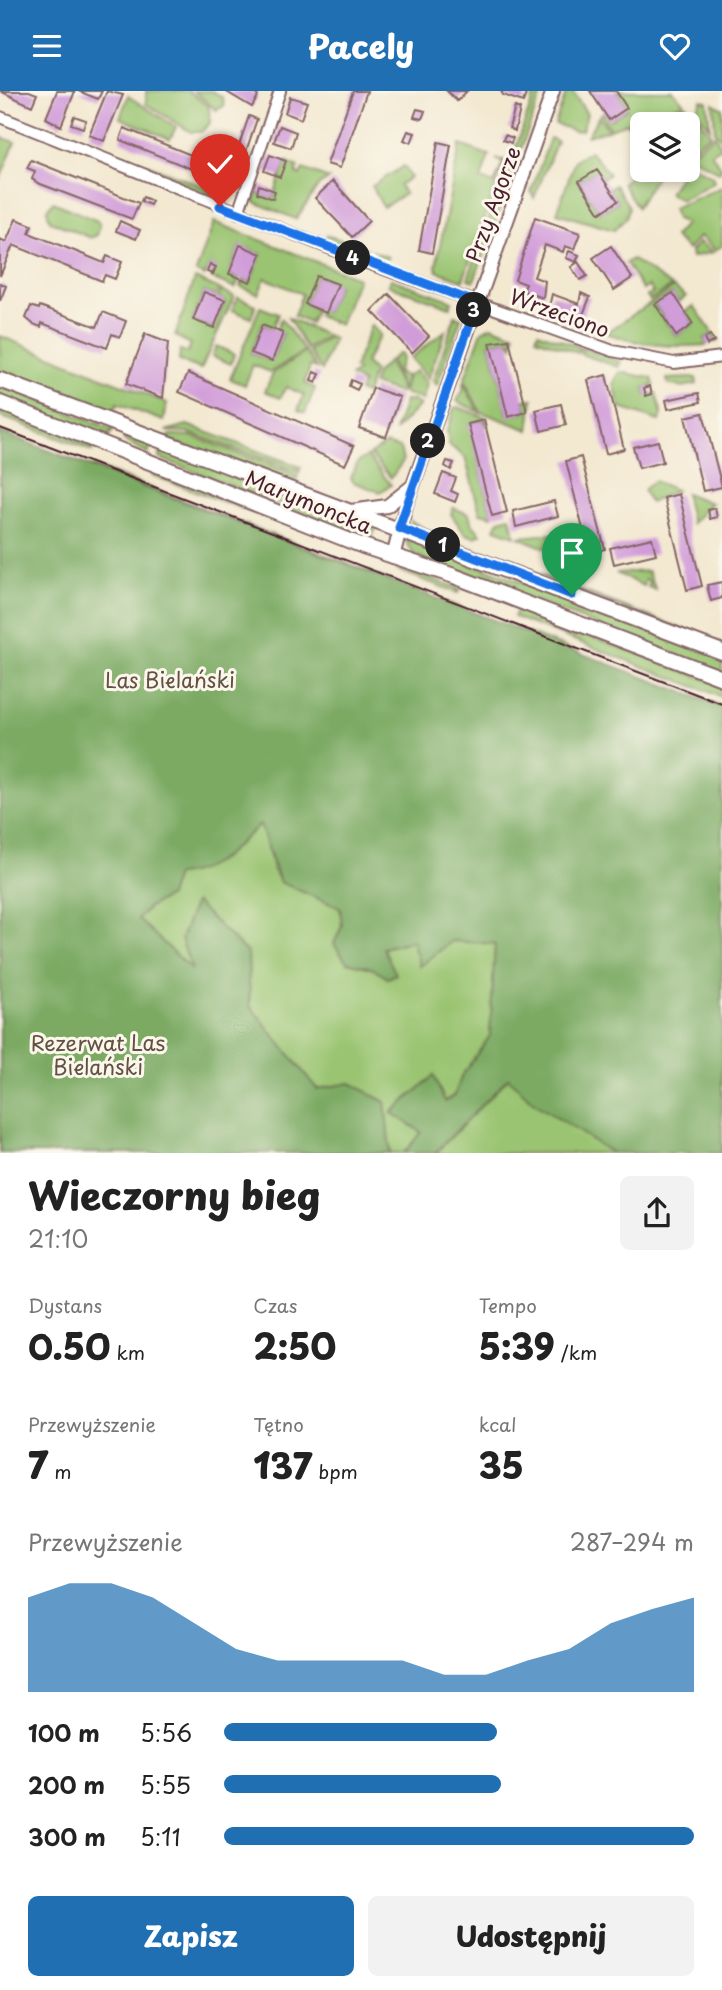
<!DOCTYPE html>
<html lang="pl">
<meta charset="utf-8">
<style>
body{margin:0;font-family:"Playpen Sans",sans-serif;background:#f2f2f2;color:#222;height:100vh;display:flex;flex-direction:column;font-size:26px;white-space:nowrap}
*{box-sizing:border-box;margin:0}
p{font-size:23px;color:#767676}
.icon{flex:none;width:38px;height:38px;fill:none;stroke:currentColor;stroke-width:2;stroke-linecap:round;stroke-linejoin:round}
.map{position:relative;height:1062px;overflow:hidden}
.side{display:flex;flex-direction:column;background:#fff;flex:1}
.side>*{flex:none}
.tools{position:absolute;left:630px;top:21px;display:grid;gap:14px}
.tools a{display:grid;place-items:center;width:70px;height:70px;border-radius:10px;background:#fff;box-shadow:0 4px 10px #0003;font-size:35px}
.pin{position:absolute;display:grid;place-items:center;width:60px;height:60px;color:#fff;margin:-72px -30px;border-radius:50% 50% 50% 0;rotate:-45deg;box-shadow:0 0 7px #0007}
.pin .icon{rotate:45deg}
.km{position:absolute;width:35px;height:35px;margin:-18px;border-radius:50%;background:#222;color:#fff;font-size:19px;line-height:35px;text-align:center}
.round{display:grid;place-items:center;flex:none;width:74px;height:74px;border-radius:10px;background:#f2f2f2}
.summary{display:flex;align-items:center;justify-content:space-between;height:119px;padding:0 28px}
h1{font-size:38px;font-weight:800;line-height:52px}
.stats{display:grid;grid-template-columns:repeat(3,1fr);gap:10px;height:119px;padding:7px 28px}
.stats div{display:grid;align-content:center}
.stats b{font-size:35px;font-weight:800}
.stats small{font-size:19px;font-weight:400}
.stats p{font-size:19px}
.chart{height:196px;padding:14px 28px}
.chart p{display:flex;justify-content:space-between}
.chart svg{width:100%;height:126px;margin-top:7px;fill:#1f6fb2;opacity:.7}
.primary-button{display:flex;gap:14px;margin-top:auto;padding:14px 28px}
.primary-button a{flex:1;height:80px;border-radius:10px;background:#1f6fb2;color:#fff;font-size:28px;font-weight:800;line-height:80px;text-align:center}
.primary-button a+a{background:#f2f2f2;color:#222}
ul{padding:0 28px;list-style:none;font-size:23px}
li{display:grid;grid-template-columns:112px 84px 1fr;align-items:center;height:52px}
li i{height:18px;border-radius:9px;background:#1f6fb2}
header{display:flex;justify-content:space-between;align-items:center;height:91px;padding:0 28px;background:#1f6fb2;color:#fff;font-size:32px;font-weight:800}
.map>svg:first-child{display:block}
.green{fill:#9ac471;stroke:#72724e;stroke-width:2}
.forest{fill:#7baa63;stroke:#626447;stroke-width:2}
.building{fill:#d19dd9}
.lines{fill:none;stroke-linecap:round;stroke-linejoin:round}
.minor-casing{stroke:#856565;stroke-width:14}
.tertiary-casing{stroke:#856565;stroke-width:16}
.secondary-casing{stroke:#856565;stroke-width:18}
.minor{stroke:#fff;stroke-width:10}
.tertiary{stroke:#fff;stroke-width:12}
.secondary{stroke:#fff;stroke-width:14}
.tram{stroke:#4a1f2b;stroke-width:2}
.route-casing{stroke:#fff;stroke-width:14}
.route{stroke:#1a73e8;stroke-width:9}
.labels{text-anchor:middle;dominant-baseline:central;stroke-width:6;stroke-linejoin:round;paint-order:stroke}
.street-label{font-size:21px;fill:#4a1f2b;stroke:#fbf7ec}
.park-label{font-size:21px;fill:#625140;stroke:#fbf7ec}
</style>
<header><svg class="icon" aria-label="menu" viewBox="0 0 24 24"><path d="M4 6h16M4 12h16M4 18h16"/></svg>Pacely<svg class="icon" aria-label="heart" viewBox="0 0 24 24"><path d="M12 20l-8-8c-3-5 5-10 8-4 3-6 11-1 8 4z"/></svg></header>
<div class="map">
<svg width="722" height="1063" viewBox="0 0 722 1063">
<rect width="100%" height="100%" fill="#fbf7ec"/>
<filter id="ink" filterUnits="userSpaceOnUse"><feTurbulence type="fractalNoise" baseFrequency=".0143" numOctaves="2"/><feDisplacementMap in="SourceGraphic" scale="14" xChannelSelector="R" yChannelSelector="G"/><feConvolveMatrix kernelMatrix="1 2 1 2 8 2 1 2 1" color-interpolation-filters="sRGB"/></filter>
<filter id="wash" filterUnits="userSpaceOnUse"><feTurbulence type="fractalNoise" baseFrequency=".00686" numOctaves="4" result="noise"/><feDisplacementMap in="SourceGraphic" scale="28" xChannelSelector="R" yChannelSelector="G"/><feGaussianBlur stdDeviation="1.57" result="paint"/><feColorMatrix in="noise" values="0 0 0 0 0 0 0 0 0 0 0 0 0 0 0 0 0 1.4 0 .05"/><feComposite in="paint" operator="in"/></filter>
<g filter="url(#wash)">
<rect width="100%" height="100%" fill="#f3e8d0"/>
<path class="green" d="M146,0H189L209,16L210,32L201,41H191L146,13Z
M194,0H212L223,7L224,15L216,19Z
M536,0L540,6L521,58L514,61Z
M567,0H572L587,23L582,39L575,40L555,33Z
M616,0H673L684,12L610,38L601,23L604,21L610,29L627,18Z
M128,5L176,36L170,48L120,27Z
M701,9L707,10L710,37L696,20Z
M713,12L722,17V48L715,41Z
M686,14L691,20L684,33L673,23L662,30L657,24Z
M694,23L711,43L688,60V36Z
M599,25L608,39L587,45Z
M636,31L642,39L641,76L628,60L636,42L628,34Z
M714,44L722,56L711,62L722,78L719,81L688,64Z
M0,46L15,51L0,88Z
M550,47L557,50L534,107L531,101Z
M219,49L221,51L230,72L209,64L210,57Z
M460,54L489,64L481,88L494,93L503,71L496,68L505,69L463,189L437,180L436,175Z
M590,60L609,83L603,88L597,79L579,91L600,122L618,111L609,98L615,94L629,116L626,127L614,139L557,122L575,69Z
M120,63L218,101L216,106L119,66Z
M510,69L514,78L474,190L468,188Z
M286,70L298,76L296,83L300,85L303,78L329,88L319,94L296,128L254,111L257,102L273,107Z
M688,73L712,85L714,91L681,109L669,102L683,79H688Z
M404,75L411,87L399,94L405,103L383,116L372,95Z
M642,78L660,79L637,116L622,92Z
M722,96V155L715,159L700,145L688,159L674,146L686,132L676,128L673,117Z
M53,111L98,130L100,135L97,144L91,147L50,130L47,119Z
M214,131L358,187L340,234L318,225L320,219L326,221L338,194L317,185L305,213L316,218L310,232L294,225L302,203L265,187L258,203L240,195L243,189L250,191L261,163L240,155L229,183L239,187L235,197L211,187L215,176L210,174L205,185L196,181Z
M327,144L388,166L386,171L325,149Z
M699,151L713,161L692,166L691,160Z
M632,168L672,195L650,209L647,205L653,201L649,195L643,199L626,172Z
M195,187L219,198L215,205L204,201L193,229L214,237L225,210L218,206L221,199L234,205L201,278L179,270L180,259L187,262L191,253L175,245Z
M391,188L452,210L450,216L388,194Z
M674,196L686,205L679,211L672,202L655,214L676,245L693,233L685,221L694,215L718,250L710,252V244L704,248L707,254C672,257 639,254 606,242Z
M238,206L256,214L251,227L232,219Z
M260,216L278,223L272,238L262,234L251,262L272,270L283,243L276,239L281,228L305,260L270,281L253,274L245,294L230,288Z
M455,225L461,227L437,295L433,290Z
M288,227L328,245L307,258Z
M371,234L380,244L365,272L374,281L366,303L359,300L363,292L351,286L358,280L354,278Z
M491,235L515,244L513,255L509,249L490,252L508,325L527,321L524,309L533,308L529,339L481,321L464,290L482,240Z
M445,240L428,288L410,267Z
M538,241L580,256V257L578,262L536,247Z
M0,245L167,312L164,330L117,313L113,321L0,279Z
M330,246L334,248L322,279L309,260Z
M216,255L234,263L231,273L212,265Z
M582,257L621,271L619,276L581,263Z
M306,261L317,277L310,275L305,292L315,297L305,322L298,319L304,304L286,296L280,307L265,300L273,282Z
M399,262L402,265L397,282L406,285L403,299L390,269Z
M388,271L402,300L399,302L373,293L377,282Z
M415,280L427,292L423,309L404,302L408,285Z
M620,281L652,287L654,294L644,297L646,304L656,302L662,324L659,330L620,317L614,293Z
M696,287L697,293L682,296L668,293L667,288Z
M463,292L479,321L457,310L463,300Z
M0,295L114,339L109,344L102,345L0,305Z
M411,309L420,314L395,340L405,310Z
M458,316L486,327L488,336L484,329L469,333L492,425L480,422L465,366L449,354L447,340L454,317Z
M0,317L93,356L92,360L0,325Z
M187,334L301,376L299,381L187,341L166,340Z
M125,343L152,353L148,363L124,349Z
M171,344L191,345L298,384L296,390L255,380L166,348Z
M386,353L400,357L403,370L391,387L370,363Z
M163,357L377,435L371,448L159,367Z
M368,365L391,394L380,401L353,391L351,387L358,371Z
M93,375L373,482L372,484L92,377Z
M156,377L274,425L272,429L152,384Z
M654,390L676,399L650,412L643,399Z
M685,402L711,412L692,433Z
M453,417L469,423L472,433L481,443L475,446L465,443L451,423Z
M510,426L515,445L495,438L499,429Z
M411,430L436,444L722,553V555L415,438Z
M551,443L558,462L550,459L553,453L549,452L547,458L518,446Z
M404,447L722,567V582L414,464Z
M400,477L408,478L460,498L458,502L397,479Z
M648,480L656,499L648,496L650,491L646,488L644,495L616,482Z
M517,518L722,594V606L514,526Z
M261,733L273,778L280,791L340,817L342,835L334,853L347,871L372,877L388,887L395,883L383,857L413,850L420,875L452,850L495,852L490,945L462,984L455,1004L445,1010L432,986L392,1021L422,1041L404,1062H390L385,1011L350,992L317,998L250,915L248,863L196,812L193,880L138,828L149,816L169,805L176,784C213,782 234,757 261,733Z
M508,987L534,1012L612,1062L435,1063Z"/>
<path class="forest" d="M0,341L722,616V1062H612L534,1012L508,987L435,1062H404L421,1041L392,1022L433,985L445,1010L455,1004L462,984L490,945L495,853L452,850L420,875L412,850L383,857L396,883L388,887L372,877L347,871L334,853L342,835L340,817L280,791L260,733C232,758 216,781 176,784L169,805L149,816L138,828L192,879L181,848L195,811L248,863L250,915L317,998L350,992L385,1011L390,1062H0Z"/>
<g id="blocks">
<path class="building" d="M0,0H29L37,3L32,15Z
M57,0H75L61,35L46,27Z
M78,0H102L98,8Z
M107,0L123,4L104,50L89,44Z
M225,0H250L258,5L252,16Z
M353,0H367L340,77L327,73Z
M447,0H467L457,10Z
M501,0H522L526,3L523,11L503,4Z
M590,0H616L627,17L609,29Z
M290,6L307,11L301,28L285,22Z
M515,16L520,18L515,40L509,37Z
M417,18L425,20L422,28L414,26Z
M672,24L678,33H666L664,30Z
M74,25L86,29L83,37L71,33Z
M249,25L257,28L242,72L234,69Z
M280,35L296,41L291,57L274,51Z
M124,37L231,80L226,92L120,49Z
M408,40L415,42L411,52L404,49Z
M505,44L513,47L511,52L503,49Z
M438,51L451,54L432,162L419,159Z
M270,64L286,70L280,86L264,80Z
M31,69L139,112L132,128L38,92L32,88L35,80L27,77Z
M597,79L618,110L600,122L579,90Z
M333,90L369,130L352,146L315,107Z
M259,94L275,100L273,108L257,102Z
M143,106L152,110L150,114L141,110Z
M535,126L580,142L574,158L565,155L563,161L545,154L534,186L545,190L543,207L523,200L526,193L515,189Z
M16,128L32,134L29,142L72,159L104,172L107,165L122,171L115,188L105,184L102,190L13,154L0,185V148L6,151Z
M120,130L140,139L136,148L116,140Z
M240,154L261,163L250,191L229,183Z
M611,155L632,187L614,199L593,167Z
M569,160L579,164L576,171L566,167Z
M578,171L587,185L580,189L571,176Z
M210,173L216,176L213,183L207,181Z
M316,185L338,193L326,222L305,213Z
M0,192L6,195L0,210Z
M204,201L225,209L214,237L193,229Z
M581,202L590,206L582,226L573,223L571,227L548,220L552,203L579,213Z
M673,202L693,233L676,245L655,213Z
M389,203L429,245L412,262L372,220Z
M31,215L39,218L40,215L97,236L103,221L126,230L120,246L112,243L107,257L42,232L41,236L33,233L26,227Z
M262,234L283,242L272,270L251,262Z
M145,243L168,252L163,307L126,293Z
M710,244L714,250L707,254L704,248Z
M509,249L527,321L508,326L490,252Z
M314,281L320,283L316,292L311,290Z
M188,282L354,355L345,374L179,301Z
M606,284L624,358L606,363L588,289Z
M351,289L360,293L357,299L349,295Z
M650,295L652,303L646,305L644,297Z
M373,297L400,306L386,346L359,337Z
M699,302L701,311L668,318L666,309Z
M561,313L566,334L541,340L536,319Z
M703,322L722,396L703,400L685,326Z
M484,329L507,421L492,425L468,333Z
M658,350L663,371L639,377L633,356Z
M581,366L605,458L589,462L566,370Z
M447,370L454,372L451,379L445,375Z
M443,382L456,387L451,400L458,403L455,411L435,403Z
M679,403L702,495L687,499L664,407Z
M554,410L558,425L516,436L513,420Z
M715,417L717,426L710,428L708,419Z
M652,447L656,463L614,473L610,457Z
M722,491V507L711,510L707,494Z"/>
</g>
</g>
<g filter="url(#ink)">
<use href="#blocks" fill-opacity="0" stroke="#856565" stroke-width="2"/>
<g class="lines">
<defs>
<path id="minor" d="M0,26L364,171L613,260L674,272L722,266
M238,122L280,0"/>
<path id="tertiary" d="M351,420L387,415L411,396
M393,466L406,414L553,0"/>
<path id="secondary" d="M0,289L722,561
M0,312L363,455L454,485L722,587"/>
</defs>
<use href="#minor" class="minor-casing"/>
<use href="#tertiary" class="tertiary-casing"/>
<use href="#secondary" class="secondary-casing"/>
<use href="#minor" class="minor"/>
<use href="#tertiary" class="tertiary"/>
<use href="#secondary" class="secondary"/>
<path class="tram" d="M0,337L722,613"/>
</g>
</g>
<g class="lines" filter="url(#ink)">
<defs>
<path id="route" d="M220,115L477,212L399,437L572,504"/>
</defs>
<use href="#route" class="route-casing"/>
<use href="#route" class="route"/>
</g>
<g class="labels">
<g class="street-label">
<text transform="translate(492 113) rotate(-70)">Przy Agorze</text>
<text transform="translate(560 221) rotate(20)">Wrzeciono</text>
<text transform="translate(309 410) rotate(22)">Marymoncka</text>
</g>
<g class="park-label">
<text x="170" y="588">Las Bielański</text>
<text x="98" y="951">Rezerwat Las<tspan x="98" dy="24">Bielański</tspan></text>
</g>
</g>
</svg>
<div class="tools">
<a><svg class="icon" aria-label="layers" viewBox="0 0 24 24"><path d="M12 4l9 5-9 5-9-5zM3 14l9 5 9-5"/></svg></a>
</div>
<div class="pin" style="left:572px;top:504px;background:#1e9e55"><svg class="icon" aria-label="arrive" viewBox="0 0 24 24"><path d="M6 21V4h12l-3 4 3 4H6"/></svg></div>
<div class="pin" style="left:220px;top:115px;background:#d93025"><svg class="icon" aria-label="check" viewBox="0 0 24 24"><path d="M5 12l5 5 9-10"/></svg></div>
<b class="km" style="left:443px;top:454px">1</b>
<b class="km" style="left:428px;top:350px">2</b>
<b class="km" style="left:474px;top:219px">3</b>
<b class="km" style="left:353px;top:167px">4</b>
</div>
<section class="side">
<div class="summary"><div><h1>Wieczorny bieg</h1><p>21:10</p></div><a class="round"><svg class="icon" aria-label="share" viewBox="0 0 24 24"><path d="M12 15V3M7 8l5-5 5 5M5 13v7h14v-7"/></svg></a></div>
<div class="stats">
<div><p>Dystans</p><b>0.50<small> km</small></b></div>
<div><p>Czas</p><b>2:50</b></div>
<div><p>Tempo</p><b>5:39<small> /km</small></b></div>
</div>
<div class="stats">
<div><p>Przewyższenie</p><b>7<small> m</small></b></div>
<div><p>Tętno</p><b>137<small> bpm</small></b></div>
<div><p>kcal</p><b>35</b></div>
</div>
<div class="chart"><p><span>Przewyższenie</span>287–294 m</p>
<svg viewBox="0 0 160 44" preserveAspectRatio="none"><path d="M0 44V11L10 6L20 6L30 11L40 20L50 29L60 33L70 33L80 33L90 33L100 38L110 38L120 33L130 29L140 20L150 15L160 11V44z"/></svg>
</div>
<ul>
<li><b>100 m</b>5:56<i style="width:58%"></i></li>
<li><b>200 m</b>5:55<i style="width:59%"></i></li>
<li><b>300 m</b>5:11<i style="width:100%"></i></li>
</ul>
<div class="primary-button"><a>Zapisz</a><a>Udostępnij</a></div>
</section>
